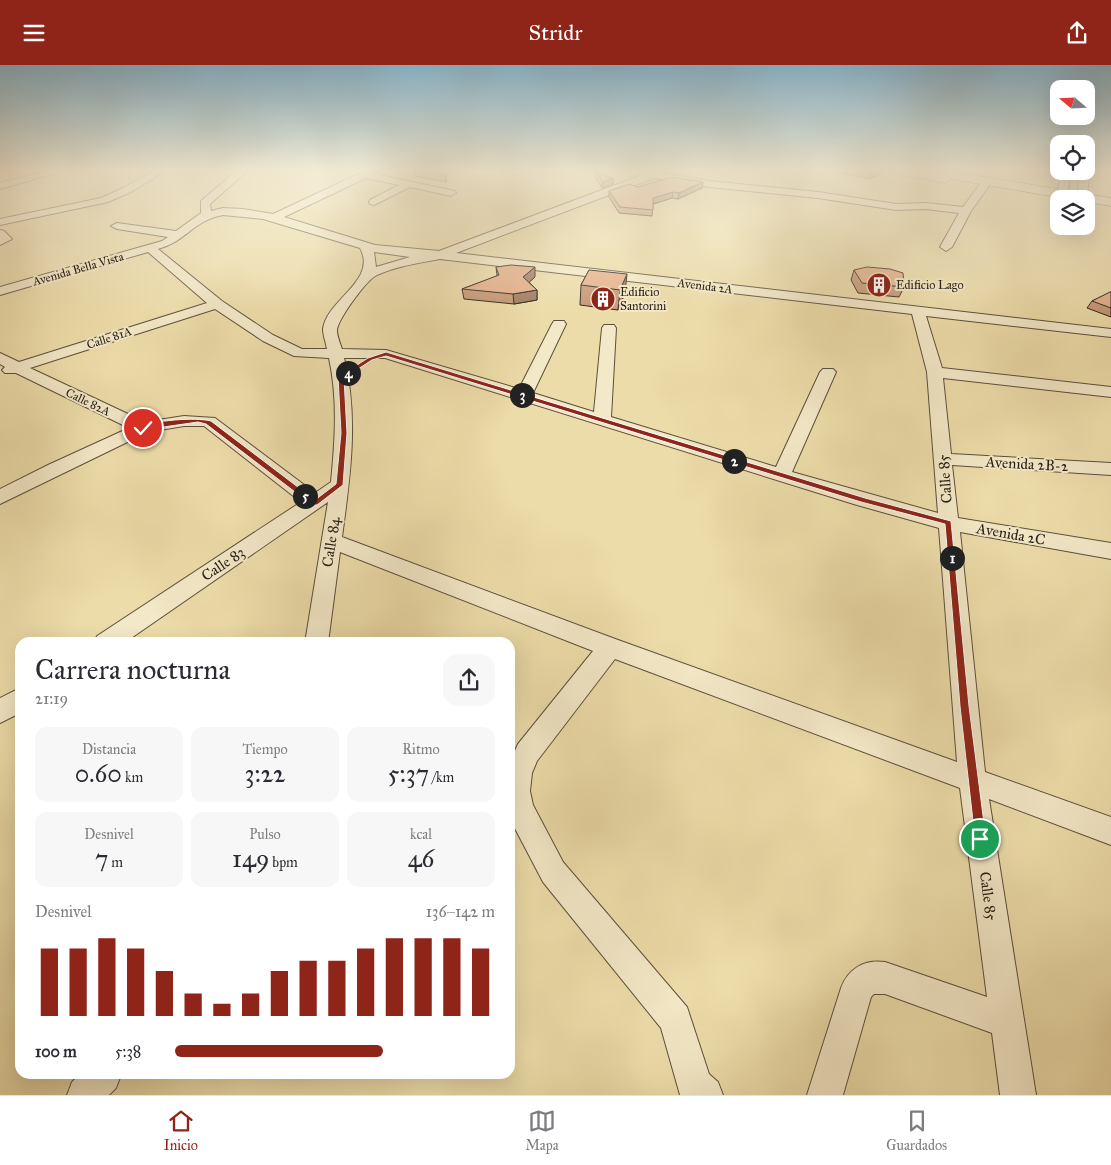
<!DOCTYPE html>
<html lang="es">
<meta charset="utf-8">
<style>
body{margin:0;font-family:"IM FELL Great Primer",serif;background:#f7f7f7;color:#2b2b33;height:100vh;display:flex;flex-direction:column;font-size:19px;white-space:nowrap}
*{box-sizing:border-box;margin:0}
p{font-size:16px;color:#7c7c81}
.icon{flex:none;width:28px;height:28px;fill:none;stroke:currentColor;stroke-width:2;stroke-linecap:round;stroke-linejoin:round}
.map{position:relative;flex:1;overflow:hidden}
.panel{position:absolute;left:15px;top:572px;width:500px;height:442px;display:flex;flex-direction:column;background:#fff;border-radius:15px;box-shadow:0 5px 20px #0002}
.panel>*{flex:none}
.needle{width:32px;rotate:289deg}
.buttons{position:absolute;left:1050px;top:15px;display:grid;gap:10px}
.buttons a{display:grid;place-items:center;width:45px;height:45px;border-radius:10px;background:#fff;box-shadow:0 5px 20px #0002;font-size:25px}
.pin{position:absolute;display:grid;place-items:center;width:42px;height:42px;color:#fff;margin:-21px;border:2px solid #fff;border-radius:50%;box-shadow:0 1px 5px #0007}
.km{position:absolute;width:25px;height:25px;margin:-12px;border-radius:50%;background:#222;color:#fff;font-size:14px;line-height:25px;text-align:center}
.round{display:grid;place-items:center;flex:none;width:52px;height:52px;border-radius:15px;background:#f7f7f7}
.summary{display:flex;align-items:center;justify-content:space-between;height:85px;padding:0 20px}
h1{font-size:28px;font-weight:600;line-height:38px}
.stats{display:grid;grid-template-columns:repeat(3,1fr);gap:8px;height:85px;padding:5px 20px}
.stats div{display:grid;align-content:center;border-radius:12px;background:#f7f7f7;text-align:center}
.stats b{font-size:25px;font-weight:600}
.stats small{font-size:14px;font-weight:400}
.stats p{font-size:14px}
.chart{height:140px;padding:10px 20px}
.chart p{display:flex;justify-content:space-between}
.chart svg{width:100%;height:90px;margin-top:5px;stroke:#8f2418;stroke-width:6}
ul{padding:0 20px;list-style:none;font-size:16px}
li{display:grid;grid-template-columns:80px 60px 1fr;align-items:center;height:38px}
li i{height:12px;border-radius:6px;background:#8f2418}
header{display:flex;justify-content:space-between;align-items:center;height:65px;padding:0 20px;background:#8f2418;color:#fff;font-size:22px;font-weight:600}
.tab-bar{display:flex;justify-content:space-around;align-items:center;height:70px;border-top:1px solid #e1e1e2;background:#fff;font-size:14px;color:#7c7c81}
.tab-bar a{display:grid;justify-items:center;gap:2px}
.tab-bar .current{color:#8f2418}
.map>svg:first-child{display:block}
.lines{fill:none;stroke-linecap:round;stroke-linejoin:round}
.minor-casing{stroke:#5a4f3c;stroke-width:2}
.secondary-casing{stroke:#292017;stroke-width:1}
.minor{fill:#f3e8c7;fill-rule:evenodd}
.secondary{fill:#f3e8c7;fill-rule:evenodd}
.wall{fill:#c59676;stroke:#292017}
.shaded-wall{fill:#a07a60;stroke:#292017}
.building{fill:#e5ae89;stroke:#292017}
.route{fill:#8f2418;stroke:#fff}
.labels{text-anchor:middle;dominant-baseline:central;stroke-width:4;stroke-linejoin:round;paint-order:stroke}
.far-street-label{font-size:12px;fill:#292017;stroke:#f3e8c7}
.far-poi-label{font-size:12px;fill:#292017;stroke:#f3e8c7;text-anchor:start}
.street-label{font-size:15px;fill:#292017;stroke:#f3e8c7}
</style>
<header><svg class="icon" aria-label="menu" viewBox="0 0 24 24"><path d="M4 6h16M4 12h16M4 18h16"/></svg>Stridr<svg class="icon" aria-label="share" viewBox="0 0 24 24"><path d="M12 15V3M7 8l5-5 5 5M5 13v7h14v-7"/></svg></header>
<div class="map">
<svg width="1111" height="1030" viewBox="0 0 1111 1030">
<rect width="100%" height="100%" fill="#ecdca9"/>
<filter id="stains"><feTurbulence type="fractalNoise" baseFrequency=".004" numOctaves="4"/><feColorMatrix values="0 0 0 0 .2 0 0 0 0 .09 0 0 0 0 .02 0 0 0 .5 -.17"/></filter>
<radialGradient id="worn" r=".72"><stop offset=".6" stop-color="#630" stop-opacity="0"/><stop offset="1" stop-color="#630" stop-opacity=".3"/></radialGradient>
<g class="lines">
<defs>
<path id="minor" d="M46,106H63L0,124V118Z
M153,106H165L131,127L108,137L0,160V154L101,133L123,123Z
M236,106H247L210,139L211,146L223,143L243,144L273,149L365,106H378L375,109L455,126L456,128L451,131L410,122L374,140L370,139L369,137L370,135L399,120L366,113L284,152L375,180L439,186L642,110L628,106H650L709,116L818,127L896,139L926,138L963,142L980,119H988L989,121L971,146L952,182L946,186L940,182L959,148L926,144L896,145L818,133L709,122L654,113L456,188L1111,264V272L926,251L942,303L1111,322V332L943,313L951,389L1111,398V410L952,400L958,453L1111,478V494L960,467L985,707L1111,752V780L989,734L1036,1030H1000L992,968L885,929H874L871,932L843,1030H807L841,923C848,904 864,894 885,897L987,932L960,723L615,594L537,696L532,708L530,726L533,740L563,797L687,942L709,1009L718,1017L723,1030H680L661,963L543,817L510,754V697L518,679L593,586L340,487L328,578H305L328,437L124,578H94L97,571L301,437L204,361H184L148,367L0,439V424L48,400L129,363L16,308H5L2,305L5,302L0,299V288L19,297L207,238L148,187L0,230V222L162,176L168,172L117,164L111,161L117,158L176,166L201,148V136ZM223,150L263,154L360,183C378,216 327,234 323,264C323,270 326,278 327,284H302L273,270L222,236L158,184C187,176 192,156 223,150ZM374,187L410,192L376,202ZM440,194L912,249L927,307L938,448L792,407L836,307L833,304H823L820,307L776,402L611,352L616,263L614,260H604L602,263L594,347L533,328L566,259L564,256H554L552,259L519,324L386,285L342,284C340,278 337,271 337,265C338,254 367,214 377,210C397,201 419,198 440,194ZM215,244L263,276L294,291L329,293C338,334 335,376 331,417L315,428L215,353L184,351L145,357L30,303ZM344,293H385L857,440L939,463L957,697L618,575L342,472C350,413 359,352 344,293Z
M1060,106H1070L1068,130L1063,133L1058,130Z
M1079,106H1089L1087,135L1078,133Z
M0,165L4,166L12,174L0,180Z
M20,623V648L0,658V633Z
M79,1010H121L116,1023L109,1030H67L72,1017Z"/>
<path id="secondary" d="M896,106H949L1111,133V141L1086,137V134H1068L951,114L945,118L902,110Z"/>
</defs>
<use href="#minor" class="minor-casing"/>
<use href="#secondary" class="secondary-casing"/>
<use href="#minor" class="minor"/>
<use href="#secondary" class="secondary"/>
</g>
<path class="wall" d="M415,106H447L446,117L415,111Z
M844,106H887L869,114L843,108Z
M596,107L613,119L602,123L596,113Z
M703,117L702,123L678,134L672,133L653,139L652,151L619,148L609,132V126L638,122Z
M496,202L535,212L529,217L537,225V235L514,239L464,234L462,224L497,211Z
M589,205L625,228L618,245L580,240L581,220Z
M854,205L904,222L899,232L858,228L851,215Z
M1111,227V252L1087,243L1092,236Z"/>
<path class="shaded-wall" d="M446,106H447L446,117L445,111Z
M871,106H887L869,114Z
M613,113V119L602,123L603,117Z
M703,117L702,123L678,134L679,128Z
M673,127L672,133L653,139V133Z
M535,202V212L524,222L523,212Z
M627,209L625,228L618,245L620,225Z
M537,225V235L514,239L513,229Z"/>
<path class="building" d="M417,106H446L445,111Z
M596,107L613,113L603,117Z
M672,112L703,117L679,128L673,127L653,133V145L620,142L609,126L629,119L638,122Z
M511,200L535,202L523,212L537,225L513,229L462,224L499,210L496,202Z
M867,202L890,204L903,208L904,222L862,218L854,205Z
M589,205L627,209L620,225L581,220Z
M1110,227H1111V243L1092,236Z"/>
<linearGradient id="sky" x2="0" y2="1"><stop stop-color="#88b7d0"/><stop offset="0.42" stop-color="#f6efd8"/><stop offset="1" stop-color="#f6efd8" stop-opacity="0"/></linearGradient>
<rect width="1111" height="250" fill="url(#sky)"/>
<path class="route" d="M386,287L865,433L951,456L969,641L986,774L984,778L980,779L977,778L975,774L960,641L945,459L861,437L386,291L372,295L344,313L347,368L343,420L317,440H312L206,359L198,357L143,365L139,363C152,355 196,352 211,356L315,435L336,419L341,368L338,312L368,293Z"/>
<defs>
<symbol id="building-disc" viewBox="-11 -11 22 22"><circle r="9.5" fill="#8f2418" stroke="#f3e8c7"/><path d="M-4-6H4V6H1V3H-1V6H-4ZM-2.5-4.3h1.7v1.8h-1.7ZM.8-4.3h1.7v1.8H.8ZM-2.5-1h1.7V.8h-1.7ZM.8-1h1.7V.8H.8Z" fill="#fff"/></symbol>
</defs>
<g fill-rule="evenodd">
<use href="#building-disc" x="865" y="206" width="28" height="28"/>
<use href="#building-disc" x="589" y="220" width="28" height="28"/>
</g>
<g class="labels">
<g class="far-street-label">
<text transform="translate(78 204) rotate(-16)">Avenida Bella Vista</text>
<text transform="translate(705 221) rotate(7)">Avenida 2A</text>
<text transform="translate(109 273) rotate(-18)">Calle 81A</text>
<text transform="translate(88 337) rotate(26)">Calle 82A</text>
</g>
<g class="far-poi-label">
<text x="896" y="220">Edificio Lago</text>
<text x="620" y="227">Edificio<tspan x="620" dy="14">Santorini</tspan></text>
</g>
<g class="street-label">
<text transform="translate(1027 399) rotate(3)">Avenida 2B-2</text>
<text transform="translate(945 414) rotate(-94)">Calle 85</text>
<text transform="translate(1011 469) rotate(10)">Avenida 2C</text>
<text transform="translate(331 477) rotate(-81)">Calle 84</text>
<text transform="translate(223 499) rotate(-34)">Calle 83</text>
<text transform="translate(988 831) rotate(82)">Calle 85</text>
</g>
</g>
<rect width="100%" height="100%" filter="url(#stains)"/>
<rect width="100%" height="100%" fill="url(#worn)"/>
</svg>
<div class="buttons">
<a><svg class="needle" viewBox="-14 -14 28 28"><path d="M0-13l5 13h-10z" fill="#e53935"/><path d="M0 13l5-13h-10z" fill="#7c7c81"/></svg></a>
<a><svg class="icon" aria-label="locate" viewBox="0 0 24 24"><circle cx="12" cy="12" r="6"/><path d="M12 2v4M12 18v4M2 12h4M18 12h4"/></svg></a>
<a><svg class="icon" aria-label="layers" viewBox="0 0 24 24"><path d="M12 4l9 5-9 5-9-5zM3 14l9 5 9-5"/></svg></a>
</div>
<div class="pin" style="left:980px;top:774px;background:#1e9e55"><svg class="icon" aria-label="arrive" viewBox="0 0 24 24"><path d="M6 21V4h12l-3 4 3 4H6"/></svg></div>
<div class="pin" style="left:143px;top:363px;background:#d93025"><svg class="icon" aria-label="check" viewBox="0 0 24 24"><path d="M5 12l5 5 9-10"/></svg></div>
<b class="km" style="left:952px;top:493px">1</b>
<b class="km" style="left:734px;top:396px">2</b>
<b class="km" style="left:522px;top:330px">3</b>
<b class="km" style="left:348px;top:308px">4</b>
<b class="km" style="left:305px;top:431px">5</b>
<section class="panel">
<div class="summary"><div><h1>Carrera nocturna</h1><p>21:19</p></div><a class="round"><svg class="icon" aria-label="share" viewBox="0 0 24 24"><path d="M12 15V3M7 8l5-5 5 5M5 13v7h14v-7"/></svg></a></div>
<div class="stats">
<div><p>Distancia</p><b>0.60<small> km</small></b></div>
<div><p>Tiempo</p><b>3:22</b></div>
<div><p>Ritmo</p><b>5:37<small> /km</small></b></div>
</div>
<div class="stats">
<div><p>Desnivel</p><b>7<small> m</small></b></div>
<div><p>Pulso</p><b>149<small> bpm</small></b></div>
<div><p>kcal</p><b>46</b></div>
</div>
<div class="chart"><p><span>Desnivel</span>136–142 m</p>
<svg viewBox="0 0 160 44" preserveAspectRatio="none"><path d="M5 44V11M15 44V11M25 44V6M35 44V11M45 44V22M55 44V33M65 44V38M75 44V33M85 44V22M95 44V17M105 44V17M115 44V11M125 44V6M135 44V6M145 44V6M155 44V11"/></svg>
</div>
<ul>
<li><b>100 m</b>5:38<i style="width:65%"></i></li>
</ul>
</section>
</div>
<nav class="tab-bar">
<a class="current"><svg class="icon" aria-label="home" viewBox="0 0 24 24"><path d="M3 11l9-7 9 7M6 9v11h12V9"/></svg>Inicio</a>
<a><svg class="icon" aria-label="map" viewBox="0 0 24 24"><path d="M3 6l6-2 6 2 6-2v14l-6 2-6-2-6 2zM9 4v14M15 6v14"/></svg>Mapa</a>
<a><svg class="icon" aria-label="saved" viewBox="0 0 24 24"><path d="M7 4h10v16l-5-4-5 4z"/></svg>Guardados</a>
</nav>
